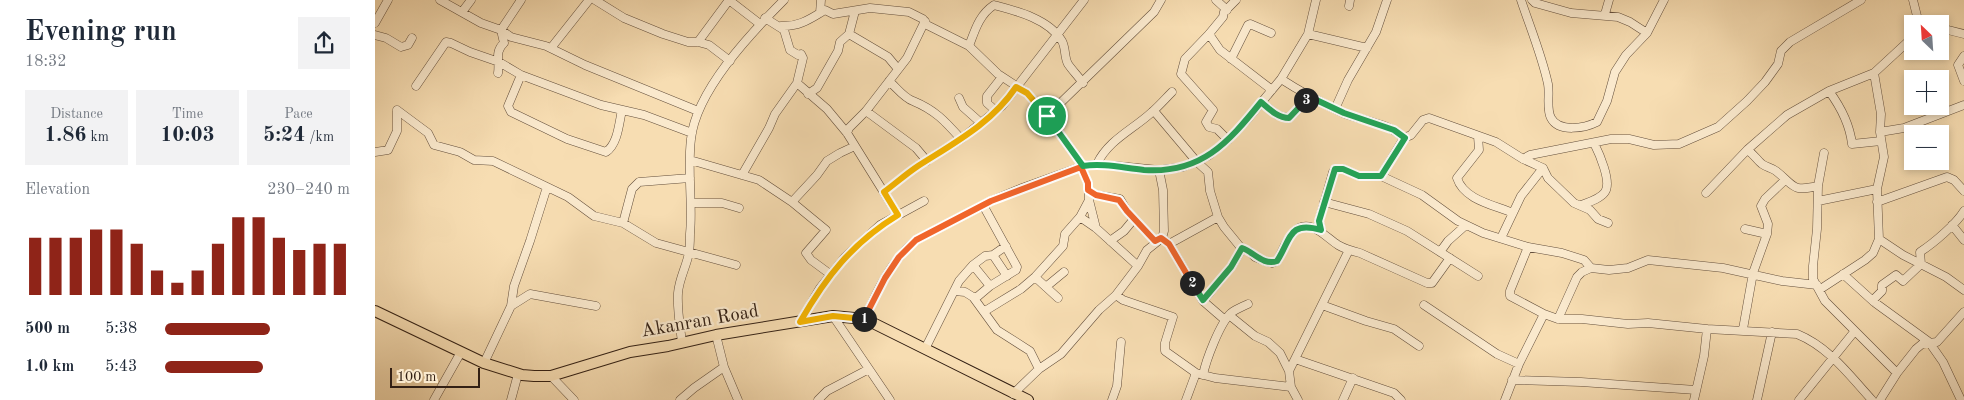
<!DOCTYPE html>
<meta charset="utf-8">
<style>
body{margin:0;font-family:"Old Standard TT",serif;background:#f2f2f3;color:#1f2937;height:100vh;display:flex;flex-direction:column;font-size:19px;white-space:nowrap}
*{box-sizing:border-box;margin:0}
p{font-size:16px;color:#747a83}
.icon{flex:none;width:28px;height:28px;fill:none;stroke:currentColor;stroke-width:2;stroke-linecap:round;stroke-linejoin:round}
.map{position:relative;flex:1;overflow:hidden}
.details{display:flex;flex-direction:column;background:#fff;width:375px}
.details>*{flex:none}
.needle{width:32px;rotate:335deg}
.buttons{position:absolute;left:1529px;top:15px;display:grid;gap:10px}
.buttons a{display:grid;place-items:center;width:45px;height:45px;border-radius:0px;background:#fff;box-shadow:0 2px 8px #0003;font-size:25px}
.scale{position:absolute;left:15px;bottom:12px;width:90px;box-sizing:border-box;padding-left:5px;border:2px solid #332014;border-top:0;font-size:14px;line-height:18px;white-space:nowrap;color:#332014;-webkit-text-stroke:4px #fae9cd;paint-order:stroke}
.pin{position:absolute;display:grid;place-items:center;width:42px;height:42px;color:#fff;margin:-21px;border:2px solid #fff;border-radius:50%;box-shadow:0 1px 5px #0007}
.km{position:absolute;width:25px;height:25px;margin:-12px;border-radius:50%;background:#222;color:#fff;font-size:14px;line-height:25px;text-align:center}
.round{display:grid;place-items:center;flex:none;width:52px;height:52px;border-radius:0px;background:#f2f2f3}
.overview{display:flex;align-items:center;justify-content:space-between;height:85px;padding:0 25px}
h1{font-size:28px;font-weight:700;line-height:38px}
.figures{display:grid;grid-template-columns:repeat(3,1fr);gap:8px;height:85px;padding:5px 25px}
.figures div{display:grid;align-content:center;border-radius:0px;background:#f2f2f3;text-align:center}
.figures b{font-size:21px;font-weight:700}
.figures small{font-size:14px;font-weight:400}
.figures p{font-size:14px}
.chart{height:140px;padding:10px 25px}
.chart p{display:flex;justify-content:space-between}
.chart svg{width:100%;height:90px;margin-top:5px;stroke:#8f2418;stroke-width:6}
ul{padding:0 25px;list-style:none;font-size:16px}
li{display:grid;grid-template-columns:80px 60px 1fr;align-items:center;height:38px}
li i{height:12px;border-radius:6px;background:#8f2418}
main{display:flex;flex:1;min-height:0}
.map>svg:first-child{display:block}
.lines{fill:none;stroke-linecap:round;stroke-linejoin:round}
.minor-casing{stroke:#644f3c;stroke-width:9}
.major-casing{stroke:#332014;stroke-width:12}
.minor{stroke:#fae9cd;stroke-width:8}
.major{stroke:#f7ddb2;stroke-width:10}
.split-1-casing{stroke:#fff;stroke-width:10}
.split-2-casing{stroke:#fff;stroke-width:10}
.split-3-casing{stroke:#fff;stroke-width:10}
.split-4-casing{stroke:#fff;stroke-width:10}
.split-1{stroke:#f5b400;stroke-width:6}
.split-2{stroke:#f0652b;stroke-width:6}
.split-3{stroke:#22a559;stroke-width:6}
.split-4{stroke:#22a559;stroke-width:6}
.labels{text-anchor:middle;dominant-baseline:central;stroke-width:4.5;stroke-linejoin:round;paint-order:stroke}
.street-label{font-size:19px;fill:#332014;stroke:#fae9cd}
</style>
<main>
<section class="details">
<div class="overview"><div><h1>Evening run</h1><p>18:32</p></div><a class="round"><svg class="icon" aria-label="share" viewBox="0 0 24 24"><path d="M12 15V3M7 8l5-5 5 5M5 13v7h14v-7"/></svg></a></div>
<div class="figures">
<div><p>Distance</p><b>1.86<small> km</small></b></div>
<div><p>Time</p><b>10:03</b></div>
<div><p>Pace</p><b>5:24<small> /km</small></b></div>
</div>
<div class="chart"><p><span>Elevation</span>230–240 m</p>
<svg viewBox="0 0 160 44" preserveAspectRatio="none"><path d="M5 44V16M15 44V16M25 44V16M35 44V12M45 44V12M55 44V19M65 44V32M75 44V38M85 44V32M95 44V19M105 44V6M115 44V6M125 44V16M135 44V22M145 44V19M155 44V19"/></svg>
</div>
<ul>
<li><b>500 m</b>5:38<i style="width:57%"></i></li>
<li><b>1.0 km</b>5:43<i style="width:53%"></i></li>
</ul>
</section>
<div class="map">
<svg width="1589" height="400" viewBox="0 0 1589 400">
<rect width="100%" height="100%" fill="#f7ddb2"/>
<filter id="stains"><feTurbulence type="fractalNoise" baseFrequency=".004" numOctaves="4"/><feColorMatrix values="0 0 0 0 .2 0 0 0 0 .09 0 0 0 0 .02 0 0 0 .5 -.17"/></filter>
<radialGradient id="worn" r=".72"><stop offset=".6" stop-color="#630" stop-opacity="0"/><stop offset="1" stop-color="#630" stop-opacity=".3"/></radialGradient>
<g class="lines">
<defs>
<path id="minor" d="M65,0L106,23L126,30L136,37L171,46L210,65L323,111
M220,0L249,18L288,34L313,42H323L334,45L355,61
M354,0L385,24
M841,0L852,10
M1146,0C1155,27 1167,56 1173,84C1175,94 1171,109 1176,118C1184,133 1210,128 1222,122L1232,101L1240,72L1251,55L1272,33L1289,0
M1157,0L1160,3L1196,13L1243,17L1255,22L1272,33
M1538,0L1544,24
M974,6L975,0
M87,12L96,0
M445,13L446,0
M1230,14L1234,0
M0,23L13,0
M406,26C424,27 435,19 450,10L458,14L495,8L534,12L548,19L552,25L594,46L623,74L652,93L672,116L708,166
M1565,28L1589,34
M474,34L513,57L523,69
M834,34L845,50L897,90
M933,34L992,48
M0,35L11,38L26,47L33,45L37,38
M323,42L354,0
M594,46C600,30 604,15 619,5C642,11 674,19 687,41C691,48 689,57 693,64C697,70 703,76 708,83
M176,48L214,0
M1589,56L1583,65L1589,81
M856,59L873,25L875,24L896,33
M123,73C125,61 119,52 129,43L126,30L146,0
M146,75L133,106L136,112L192,139L231,152C243,144 244,123 247,110
M906,79C926,92 947,103 968,113C988,121 1014,123 1029,138
M514,81C521,87 529,98 538,101C560,110 570,121 586,139
M422,83L452,109L472,133L523,215
M41,86L71,42L76,43L95,52L124,62L146,75L226,105L269,115L317,133
M1454,91C1465,106 1475,126 1477,144L1506,141
M433,94L442,88L463,51L465,42L474,34L480,11
M584,98L588,107L606,123
M886,102L902,115L914,118L935,97
M960,109L973,80L1001,32L1012,0
M22,110L53,133L59,145L85,152L99,160L118,161L193,197L219,216L248,223L281,243L361,265
M491,111L541,148L552,161
M621,111L612,103V96L627,77
M779,111L822,162L833,172L835,191L843,217L849,227L867,249L874,251L880,257L890,261L897,263L902,261C907,253 910,242 917,234C933,215 949,236 963,245C970,249 977,251 985,253L1052,283H1057L1075,258
M672,116L779,12L786,0
M1505,132L1529,128L1589,105
M472,133L474,128L491,111L532,58L550,21
M1103,136L1104,150L1082,178C1089,200 1119,205 1138,213
M853,140L842,129L834,127L831,122L838,110L806,74L810,59L834,34L848,17L849,12L861,0
M1372,150C1379,154 1381,159 1387,164C1391,167 1397,168 1401,171C1420,186 1416,192 1443,186
M0,152L13,150L22,131V110
M1449,153L1443,186L1442,229L1438,266V279L1450,301L1522,373
M1148,159L1155,155L1236,139H1254L1279,145L1304,144L1343,127L1372,101L1390,82L1403,64L1406,51L1415,42L1486,0
M315,160L384,180L417,202L451,230L431,253L436,260L455,274
M722,164C733,140 759,129 777,112C784,106 790,99 797,92
M706,167L713,183L714,200L721,228
M367,175L394,128L400,114L422,83L428,58L426,54L423,55L415,50L409,30L390,18
M1006,176L1029,138L1036,135L1048,120L1054,118L1121,142L1148,159L1168,168L1173,178L1199,203L1215,210L1223,219L1233,223
M713,190L721,195L745,199L752,211L780,241
M509,192L541,167L586,139L627,106L709,0
M1331,193L1372,150L1412,115L1454,91L1499,73L1538,37
M1443,201L1502,189
M417,202L442,175L452,161L465,153L480,146
M949,202L994,214L1032,231L1103,276
M1502,202L1572,177L1579,180L1589,191
M316,203H347L364,208
M1206,205C1214,202 1225,199 1230,192C1237,182 1224,153 1219,143
M705,217L721,228L763,266
M248,223L257,189L264,182L315,178
M1577,225L1589,240
M1370,229L1392,234
M946,230L944,221L958,172L960,169H968L984,176H1006L1047,195L1083,221L1108,233L1153,247L1187,253L1209,260L1216,268
M787,238L794,244L828,301L850,320
M1126,238L1146,196L1168,168
M1504,239L1528,255L1571,277L1589,290
M735,241L749,231L759,219
M794,244L843,217
M1153,247L1135,291V296L1169,314L1183,319H1207L1253,324L1273,323L1332,329L1422,334C1454,347 1474,375 1497,400
M1065,252L1073,241L1091,225
M618,255L632,276
M598,265L615,286
M1468,274L1499,302L1554,342L1568,362L1586,400
M660,277L683,298
M672,286L689,272
M1444,290L1490,260L1498,253L1504,239L1502,189L1509,157L1505,132L1506,114L1499,73
M579,291L590,292L598,297L622,330L655,351L664,369
M741,295L748,300L798,317L790,343V351L821,373L840,378L916,387
M598,297H602L615,286L641,270L642,267L608,205
M828,301L856,267L867,249
M1499,302V299L1507,291V285L1521,275L1528,281L1546,264L1545,252C1559,243 1581,224 1589,211
M947,305L991,321L1019,329L1044,346
M1049,305L1122,354L1144,364
M136,306L155,294L221,306
M610,311L646,289L660,277L688,246L690,234L705,217L714,200
M854,315L880,336L893,342L905,353L914,371
M458,316L515,400
M490,319C502,290 516,261 541,240L616,201L647,188L708,166L722,164L784,170L808,167L833,156L853,140L870,122L906,79L933,34L941,0
M1183,319L1202,277L1207,272L1216,268L1234,270L1253,268L1273,260L1348,268L1407,281L1442,285
M425,322L445,288L470,257L505,225L549,201
M1368,329L1378,273L1392,234L1393,224L1386,206L1390,199L1410,180
M341,335L349,367L363,400
M307,342C305,326 302,310 303,293C304,280 310,269 313,257C315,250 315,241 315,234C318,203 312,171 316,139C321,91 375,34 409,0
M550,349L584,281L598,265L610,256L618,255L631,246
M920,359L1019,393L1026,400
M109,363L136,306L139,286L155,241L172,187
M828,375C831,360 845,323 856,313C861,309 867,307 873,304
M176,376L199,400
M1137,380L1206,382L1321,390
M638,394L664,369L686,354L724,310L741,295L763,266L772,250L787,238L789,231L788,190L784,170
M59,400L86,352
M136,400L143,374
M305,400L319,388L349,367
M443,400L452,391L494,369
M737,400L742,386L746,342
M811,400L821,373
M923,400L916,387L914,371L974,250
M968,400L978,378
M1130,400L1144,364L1169,314
M1319,400L1329,356L1332,329
M1382,400L1397,332
M1424,400L1479,332
M1505,400L1522,373L1541,349L1547,344L1562,342L1589,312"/>
<path id="major" d="M0,311L109,363L147,375L159,376H176L255,352L293,346L341,335L458,316L490,319L653,400"/>
</defs>
<use href="#minor" class="minor-casing"/>
<use href="#major" class="major-casing"/>
<use href="#minor" class="minor"/>
<use href="#major" class="major"/>
</g>
<g class="lines">
<defs>
<path id="split-1" d="M489,319L458,316L425,322C451,277 477,243 523,215L509,192C521,183 531,174 543,166C579,143 617,123 641,87L652,93L672,116"/>
<path id="split-2" d="M489,319L510,278L524,257L541,240L616,201L706,167L713,183V190L721,195L744,200L752,211L780,241L786,238L794,244L817,283"/>
<path id="split-3" d="M817,283L828,300L856,267L867,248C879,252 888,266 902,261C916,240 913,220 946,230L944,221L960,169H968L984,176H1006L1030,138L1019,130L969,113L935,97L931,100"/>
<path id="split-4" d="M672,116L708,166C729,163 748,168 769,170C826,174 853,143 886,102C894,109 903,118 914,118L931,100"/>
</defs>
<use href="#split-1" class="split-1-casing"/>
<use href="#split-2" class="split-2-casing"/>
<use href="#split-3" class="split-3-casing"/>
<use href="#split-4" class="split-4-casing"/>
<use href="#split-1" class="split-1"/>
<use href="#split-2" class="split-2"/>
<use href="#split-3" class="split-3"/>
<use href="#split-4" class="split-4"/>
</g>
<g class="labels">
<g class="street-label">
<text transform="translate(325 322) rotate(-10)">Akanran Road</text>
</g>
</g>
<rect width="100%" height="100%" filter="url(#stains)"/>
<rect width="100%" height="100%" fill="url(#worn)"/>
</svg>
<div class="buttons">
<a><svg class="needle" viewBox="-14 -14 28 28"><path d="M0-13l5 13h-10z" fill="#e53935"/><path d="M0 13l5-13h-10z" fill="#747a83"/></svg></a>
<a>+</a>
<a>−</a>
</div>
<div class="scale">100 m</div>
<div class="pin" style="left:672px;top:116px;background:#1e9e55"><svg class="icon" aria-label="arrive" viewBox="0 0 24 24"><path d="M6 21V4h12l-3 4 3 4H6"/></svg></div>
<b class="km" style="left:489px;top:319px">1</b>
<b class="km" style="left:817px;top:283px">2</b>
<b class="km" style="left:931px;top:100px">3</b>
</div>
</main>
